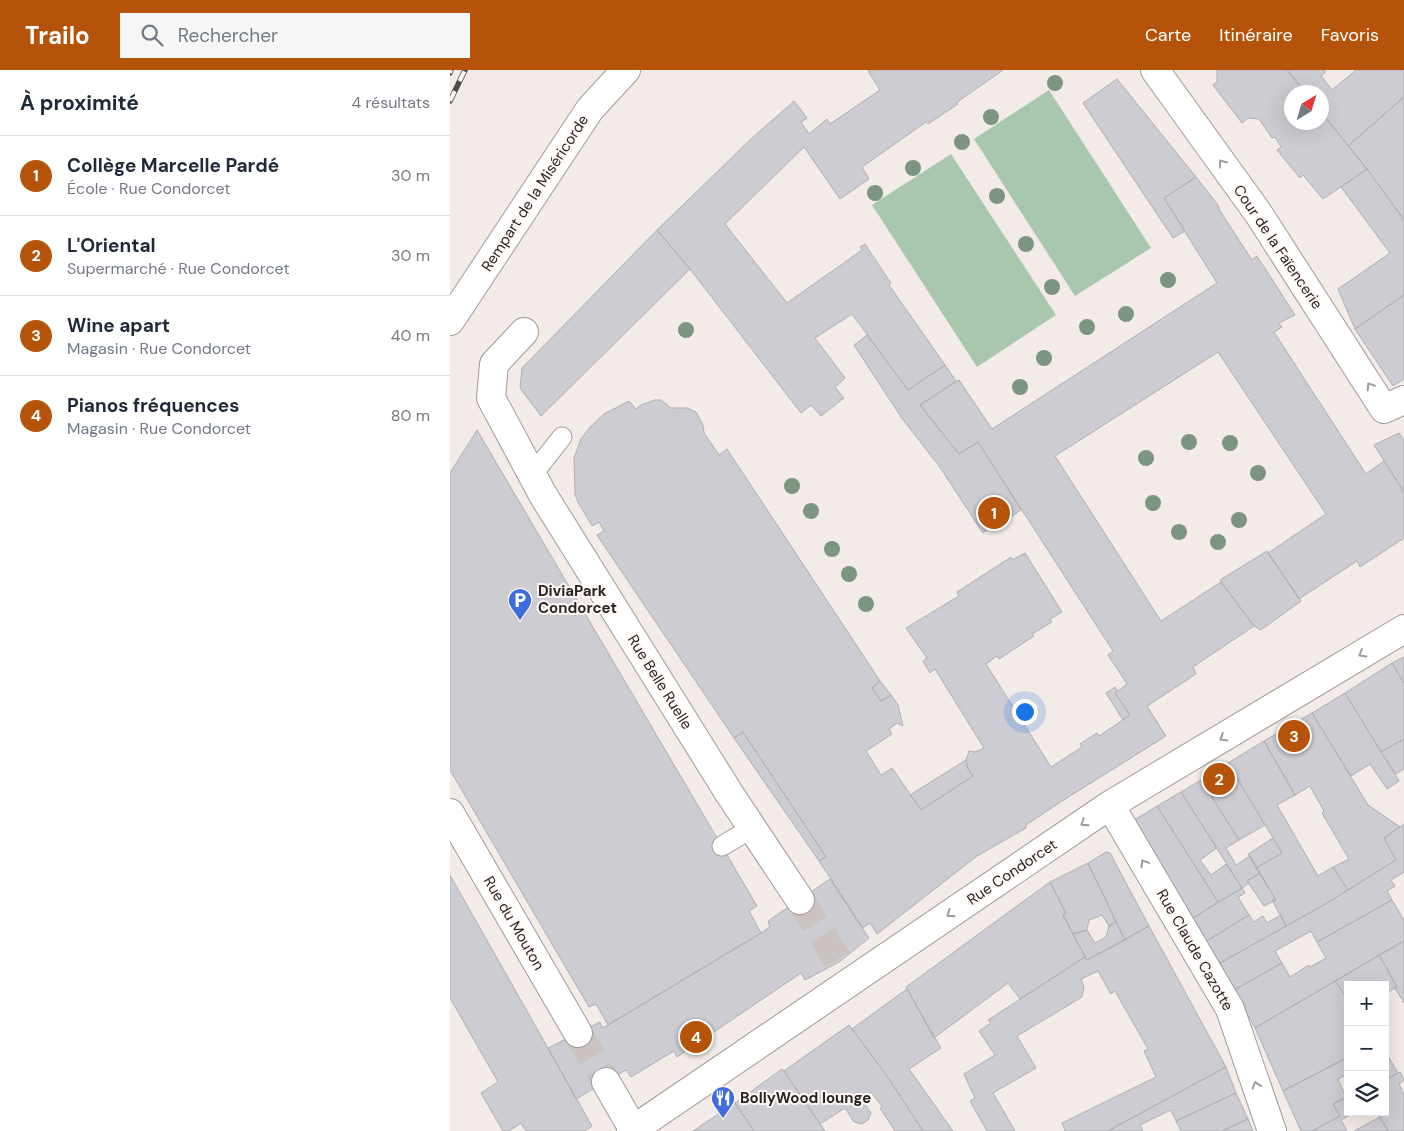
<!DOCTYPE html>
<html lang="fr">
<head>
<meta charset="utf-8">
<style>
	body { margin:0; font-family:"DM Sans",sans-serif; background:#f6f6f7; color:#1f2937 }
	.controls { position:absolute; right:15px; bottom:15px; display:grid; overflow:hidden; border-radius:0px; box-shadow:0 5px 20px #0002 }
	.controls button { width:45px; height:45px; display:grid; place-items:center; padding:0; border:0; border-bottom:1px solid #e0e1e3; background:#fff; color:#1f2937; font:25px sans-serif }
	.compass { position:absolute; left:834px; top:15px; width:45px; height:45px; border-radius:50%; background:#fff; box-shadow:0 5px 20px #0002; rotate:38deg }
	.you { position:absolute; left:574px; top:641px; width:18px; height:18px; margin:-12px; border:4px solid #fff; border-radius:50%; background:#1a73e8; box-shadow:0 0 0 8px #1a73e833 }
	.badge { display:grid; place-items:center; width:32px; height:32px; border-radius:50%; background:#b45309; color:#fff; font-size:16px; font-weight:700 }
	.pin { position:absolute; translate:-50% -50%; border:2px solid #fff; box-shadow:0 1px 5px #0006 }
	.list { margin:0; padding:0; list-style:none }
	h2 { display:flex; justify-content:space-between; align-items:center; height:65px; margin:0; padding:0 20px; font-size:21px }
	h2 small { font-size:16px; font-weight:400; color:#747a83 }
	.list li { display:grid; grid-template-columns:32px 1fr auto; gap:15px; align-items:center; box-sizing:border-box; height:80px; padding:0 20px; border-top:1px solid #e0e1e3 }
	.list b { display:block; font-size:19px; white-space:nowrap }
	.list p { margin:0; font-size:16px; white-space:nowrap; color:#747a83 }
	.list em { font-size:16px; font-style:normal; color:#747a83 }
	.icon { flex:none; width:28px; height:28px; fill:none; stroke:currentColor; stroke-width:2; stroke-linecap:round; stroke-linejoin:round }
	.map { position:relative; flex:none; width:954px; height:1061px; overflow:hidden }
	header { display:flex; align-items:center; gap:30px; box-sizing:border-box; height:70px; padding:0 25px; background:#b45309; color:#fff }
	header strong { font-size:24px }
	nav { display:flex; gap:28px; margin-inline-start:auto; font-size:18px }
	.search { width:350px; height:45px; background:#f6f6f7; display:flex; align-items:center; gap:12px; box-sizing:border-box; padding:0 18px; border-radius:0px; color:#747a83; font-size:19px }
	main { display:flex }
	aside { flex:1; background:#fff }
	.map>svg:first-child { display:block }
	.green { fill:#a9c6ae }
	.building { fill:#ccccd2; stroke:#afafb4 }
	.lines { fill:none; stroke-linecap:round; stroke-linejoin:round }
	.minor-tunnel { stroke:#cac3c1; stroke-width:28; stroke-dasharray:28 14; stroke-linecap:butt }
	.service-casing { stroke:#a19b98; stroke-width:21 }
	.minor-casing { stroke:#a19b98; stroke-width:30 }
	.service { stroke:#fff; stroke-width:19 }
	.minor { stroke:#fff; stroke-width:28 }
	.rail-casing { stroke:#4f4c4a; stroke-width:5.5 }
	.rail { stroke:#fff8f5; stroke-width:4; stroke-dasharray:11; stroke-linecap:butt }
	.tree { fill:#7b9580 }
	.oneway { stroke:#9e9d9c }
	.labels { text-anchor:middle; stroke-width:4; stroke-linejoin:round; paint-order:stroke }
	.street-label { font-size:15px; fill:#282524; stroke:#fff8f5 }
	.poi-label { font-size:15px; font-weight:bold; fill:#282524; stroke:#fff8f5; text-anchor:start }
</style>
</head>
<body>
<header>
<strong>Trailo</strong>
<div class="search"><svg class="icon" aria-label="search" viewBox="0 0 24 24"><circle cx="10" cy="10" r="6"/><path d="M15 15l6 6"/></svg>Rechercher</div>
<nav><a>Carte</a><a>Itinéraire</a><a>Favoris</a></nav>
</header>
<main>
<aside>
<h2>À proximité<small>4 résultats</small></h2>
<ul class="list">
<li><span class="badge">1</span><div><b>Collège Marcelle Pardé</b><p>École · Rue Condorcet</p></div><em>30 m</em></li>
<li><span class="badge">2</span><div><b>L'Oriental</b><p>Supermarché · Rue Condorcet</p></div><em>30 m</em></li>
<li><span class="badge">3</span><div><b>Wine apart</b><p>Magasin · Rue Condorcet</p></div><em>40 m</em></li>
<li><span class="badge">4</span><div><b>Pianos fréquences</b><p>Magasin · Rue Condorcet</p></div><em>80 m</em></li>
</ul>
</aside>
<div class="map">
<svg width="954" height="1061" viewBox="0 0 954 1061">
	<rect width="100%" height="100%" fill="#f2ebe8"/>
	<!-- green -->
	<path class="green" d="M599,20L701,178L625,226L524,69Z
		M501,84L606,245L527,297L422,135Z"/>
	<!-- building -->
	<path class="building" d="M420,0H553L506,33L508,34L478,54L476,52L412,97L419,109L390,129L354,77L275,154L337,233L412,180L410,177L415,174L441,213L439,215L495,295L458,320L402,244L365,268L395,308L385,317L394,328L371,346L361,335L351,343L240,199L207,160L300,70L344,31L357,48L351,52L359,64L377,49L380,54L430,20L418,1Z
		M767,0H837L855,22H842V52H872V43L917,99L873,129L853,105L850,108L827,80L831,77L825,67L822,68L809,49L798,48L792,53L763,15L767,12Z
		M837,0H874L876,2L871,6L882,20L906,0H954V27L898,76L872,43V22H855Z
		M667,9L746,107L714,128L735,161L723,168L633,33Z
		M954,27V150L917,99L898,76Z
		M917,99L954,150V225L905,259L888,219L940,183L891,117Z
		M746,107L768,135L770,141L802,190L807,186L845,245L829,253L832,257L824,262L916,404L934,391L954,422V468L910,497L907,491L849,529L818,483L876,444L768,282L605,386L711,551L771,512L804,556L743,597L746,604L697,636L716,666L612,731L576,755V758L527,786L427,864L420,853L413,858L369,791L376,787L293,662L284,668L147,465L154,461L149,452L142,456L129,434L125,425L124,388L131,369L140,357L154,344L179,331L186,339L191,335L205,330H211L221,338H237L246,342L253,355L254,363L269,385L277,379L430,611L422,618L431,631L441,625L448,635L453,656L447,653L439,659L442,664L416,681L431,705L442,698L471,740L523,706L518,699L516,690L519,681L525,682L534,678L485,599L480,603L473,591L477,588L456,558L509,526L507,522L561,487L562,490L575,483L612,542L600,549L602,552L582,564L584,566L549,589L547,586L536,594L601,697L632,677L630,674L647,663L649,666L680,645L665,623L677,614L658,585L663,581L528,372L509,384L470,335L509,310L542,359L767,213L714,128Z
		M207,160L240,199L91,346L70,318L72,298Z
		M954,225V309L943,316L905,259Z
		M417,265L458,320L495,295L506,311L470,335L509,384L528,372L571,440L554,451L552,449L533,463L489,396L451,347L404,275Z
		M27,360L307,836L299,841L311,863L158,955L146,934L139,937L0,700V403Z
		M949,363L954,370V422L924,375Z
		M817,481L851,531L811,560L804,556L770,510Z
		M954,587V613L942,593Z
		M942,593L954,613V669L931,682L895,623Z
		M430,611L441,625L431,631L422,618Z
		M665,617L667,621L665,623L680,645L673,650L656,623Z
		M895,623L949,711L937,719L920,694L901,706L862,643Z
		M862,643L918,735L950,757L934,768L946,790L898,820L883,797L899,789L872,743L874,741L860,716L845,725L814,671Z
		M293,662L376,787L369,791L284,668Z
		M954,669V699L946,704L931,682Z
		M814,671L845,725L827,735L868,806L883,797L898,820L872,836L836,856L822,830H826L806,798L832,783L778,693Z
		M516,690L518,699L523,706L471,740L460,725Z
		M778,693L815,755L789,770L751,710Z
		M751,710L789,770L776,778L786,795L800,786L810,803L797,811L799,813L792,818L731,722Z
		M731,722L767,778L750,790L761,805L776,794L792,818L768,832L707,736Z
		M707,736L768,832L740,850L685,754L686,749Z
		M954,754V802L941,810L945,816L937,821L942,830L867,872L861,861L825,881L832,893L784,920L770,893L872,836L946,790L934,768Z
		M823,768L832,783L806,798L798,784Z
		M656,782L660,783L699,856L675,870L638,793Z
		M638,793L666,852L659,856L652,845L639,850L637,860L623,864L613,845L616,843L600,812Z
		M810,803L826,830L814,836L797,811Z
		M0,805L142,1056L135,1061H76L71,1053L59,1061H53L31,1023L48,1012L0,928Z
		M380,809L419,868L389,892L355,910L351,903L227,987L224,981L181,1007L176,1000L126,1029L98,978L150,952L152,958L158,955L311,863L320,857L318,851Z
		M600,812L616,843L613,845L635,887L570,929L558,913L484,968L456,917Z
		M792,818L795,823L788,827L799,845L755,872L740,850Z
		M942,830L954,850V871L805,958L784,920L832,893L840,907L859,895L860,897L876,888L867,872Z
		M799,845L804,852L813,846L817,853L831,845L836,856L770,893L755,872Z
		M666,852L675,870L637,890L623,864L637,860L645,873L656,867L659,856Z
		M699,856L776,997L658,1061H615L612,1053L706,1007L694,981L698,979L665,921L661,924L648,901L631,909L634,917L632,927L567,966L586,998L543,1023L565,1061H537L520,1031L525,1028L514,1004L545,985L529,961L541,953L538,950L635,887L637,890Z
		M954,871V933L945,918L947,917L929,885Z
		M929,885L947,917L935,924V915H898V930L885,911Z
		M885,911L898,930V987L833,1021L805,958Z
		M457,919L491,978L459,999L503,1061H473L437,1006L402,959Z
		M399,955L437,1006L473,1061H445L430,1038L432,1036L421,1022L411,1028L421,1043L418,1050L412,1054L404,1052L395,1038L370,1054L334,1001Z
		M935,981L948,1003L935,1010Z
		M898,987V1004L888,1009L896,1027L883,1034L890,1046L862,1061H851L833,1021Z
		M776,997L786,1023L726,1051L721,1040L690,1055L693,1061H658Z
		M332,999L334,1001L375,1061H304L285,1033Z
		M950,1002L954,1010L949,1014L954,1025V1061H938L927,1042H935V1010Z
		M786,1023L798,1049L772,1061H731L726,1051Z
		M893,1029L898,1037V1042L902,1044L891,1050L897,1061H862L890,1046L883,1034Z
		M285,1033L304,1061H243Z
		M930,1047L938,1061H904Z
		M798,1049L803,1061H772Z"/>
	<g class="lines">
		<!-- minor-tunnel -->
		<path class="minor-tunnel" d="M350,830L389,892
			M128,963L156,1012"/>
		<!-- service casing -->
		<g class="service-casing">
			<path id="service" d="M82,405L112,367
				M272,776L302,758"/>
		</g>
		<!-- minor casing -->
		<g class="minor-casing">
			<path id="minor" d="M705,0L808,143L934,339L954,330
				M0,251L140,39L176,0
				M74,262L44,294L41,328L93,425L279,723L350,830
				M660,735L780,939L822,1061
				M0,743L128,963
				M156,1012L183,1059
				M181,1061L660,735L954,559"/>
		</g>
		<!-- service -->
		<use href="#service" class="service"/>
		<!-- minor -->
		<use href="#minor" class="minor"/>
		<!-- rail casing -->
		<g class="rail-casing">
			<path id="rail" d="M0,3L1,0
				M0,31L15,0"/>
		</g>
		<!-- rail -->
		<use href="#rail" class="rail"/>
	</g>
	<!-- trees -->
	<g class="tree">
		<circle cx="605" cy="13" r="8"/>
		<circle cx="541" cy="47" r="8"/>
		<circle cx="512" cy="72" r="8"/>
		<circle cx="463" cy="98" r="8"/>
		<circle cx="425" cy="123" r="8"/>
		<circle cx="547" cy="126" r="8"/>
		<circle cx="576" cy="174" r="8"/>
		<circle cx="718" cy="210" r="8"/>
		<circle cx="602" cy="217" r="8"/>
		<circle cx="676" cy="244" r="8"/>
		<circle cx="637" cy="257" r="8"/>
		<circle cx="236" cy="260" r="8"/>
		<circle cx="594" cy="288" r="8"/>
		<circle cx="570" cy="317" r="8"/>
		<circle cx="739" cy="372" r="8"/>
		<circle cx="780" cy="373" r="8"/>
		<circle cx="696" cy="388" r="8"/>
		<circle cx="808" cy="403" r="8"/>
		<circle cx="342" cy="416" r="8"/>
		<circle cx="703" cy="433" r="8"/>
		<circle cx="361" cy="441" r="8"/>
		<circle cx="789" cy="450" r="8"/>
		<circle cx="729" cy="462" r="8"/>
		<circle cx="768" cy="472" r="8"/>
		<circle cx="382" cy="479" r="8"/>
		<circle cx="399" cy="504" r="8"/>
		<circle cx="416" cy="534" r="8"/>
	</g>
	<!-- one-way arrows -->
	<defs><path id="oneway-chevron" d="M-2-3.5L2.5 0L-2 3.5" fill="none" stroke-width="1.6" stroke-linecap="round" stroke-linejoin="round" transform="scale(1.25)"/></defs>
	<g class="oneway">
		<use href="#oneway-chevron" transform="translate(772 93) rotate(-126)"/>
		<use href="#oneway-chevron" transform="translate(920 316) rotate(-123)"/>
		<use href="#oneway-chevron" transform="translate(912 584) rotate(149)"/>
		<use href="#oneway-chevron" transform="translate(773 668) rotate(149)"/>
		<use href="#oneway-chevron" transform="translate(634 753) rotate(146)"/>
		<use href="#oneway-chevron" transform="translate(694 793) rotate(-121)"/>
		<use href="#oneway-chevron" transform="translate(500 844) rotate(146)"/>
		<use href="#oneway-chevron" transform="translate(806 1015) rotate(-109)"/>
	</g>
	<!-- icons -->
	<defs>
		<g id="parking-pin" transform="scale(1.25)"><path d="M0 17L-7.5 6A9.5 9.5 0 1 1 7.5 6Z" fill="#3f6dde" stroke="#fff8f5"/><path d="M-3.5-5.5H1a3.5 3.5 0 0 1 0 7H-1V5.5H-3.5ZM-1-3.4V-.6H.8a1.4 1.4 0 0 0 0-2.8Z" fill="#fff"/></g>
		<g id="restaurant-pin" transform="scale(1.25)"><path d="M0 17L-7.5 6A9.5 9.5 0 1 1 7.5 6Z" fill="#3f6dde" stroke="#fff8f5"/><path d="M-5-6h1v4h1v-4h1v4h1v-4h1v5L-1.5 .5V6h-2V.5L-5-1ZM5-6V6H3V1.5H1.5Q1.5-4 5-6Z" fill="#fff"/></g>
	</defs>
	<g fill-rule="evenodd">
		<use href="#parking-pin" x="70" y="530"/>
		<use href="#restaurant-pin" x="273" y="1028"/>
	</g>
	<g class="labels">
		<!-- street labels -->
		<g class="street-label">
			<text transform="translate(85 123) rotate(-57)" y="5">Rempart de la Miséricorde</text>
			<text transform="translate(828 177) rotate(56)" y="5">Cour de la Faïencerie</text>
			<text transform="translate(210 612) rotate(58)" y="5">Rue Belle Ruelle</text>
			<text transform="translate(562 802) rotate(-34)" y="5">Rue Condorcet</text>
			<text transform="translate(64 853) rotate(60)" y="5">Rue du Mouton</text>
			<text transform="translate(745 880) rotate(60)" y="5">Rue Claude Cazotte</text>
		</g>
		<!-- poi labels -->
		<g class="poi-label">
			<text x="88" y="526">DiviaPark<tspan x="88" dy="17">Condorcet</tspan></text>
			<text x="290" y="1033">BollyWood lounge</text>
		</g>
	</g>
</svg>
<div class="controls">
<button>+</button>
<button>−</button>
<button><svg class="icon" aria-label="layers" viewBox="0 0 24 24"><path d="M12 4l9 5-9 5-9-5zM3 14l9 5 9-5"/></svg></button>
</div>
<svg class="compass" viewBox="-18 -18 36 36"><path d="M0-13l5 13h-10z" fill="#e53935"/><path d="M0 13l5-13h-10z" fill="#747a83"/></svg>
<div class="you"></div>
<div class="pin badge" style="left:544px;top:443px">1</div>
<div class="pin badge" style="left:769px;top:709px">2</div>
<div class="pin badge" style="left:844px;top:666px">3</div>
<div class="pin badge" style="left:246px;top:967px">4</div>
</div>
</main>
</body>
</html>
